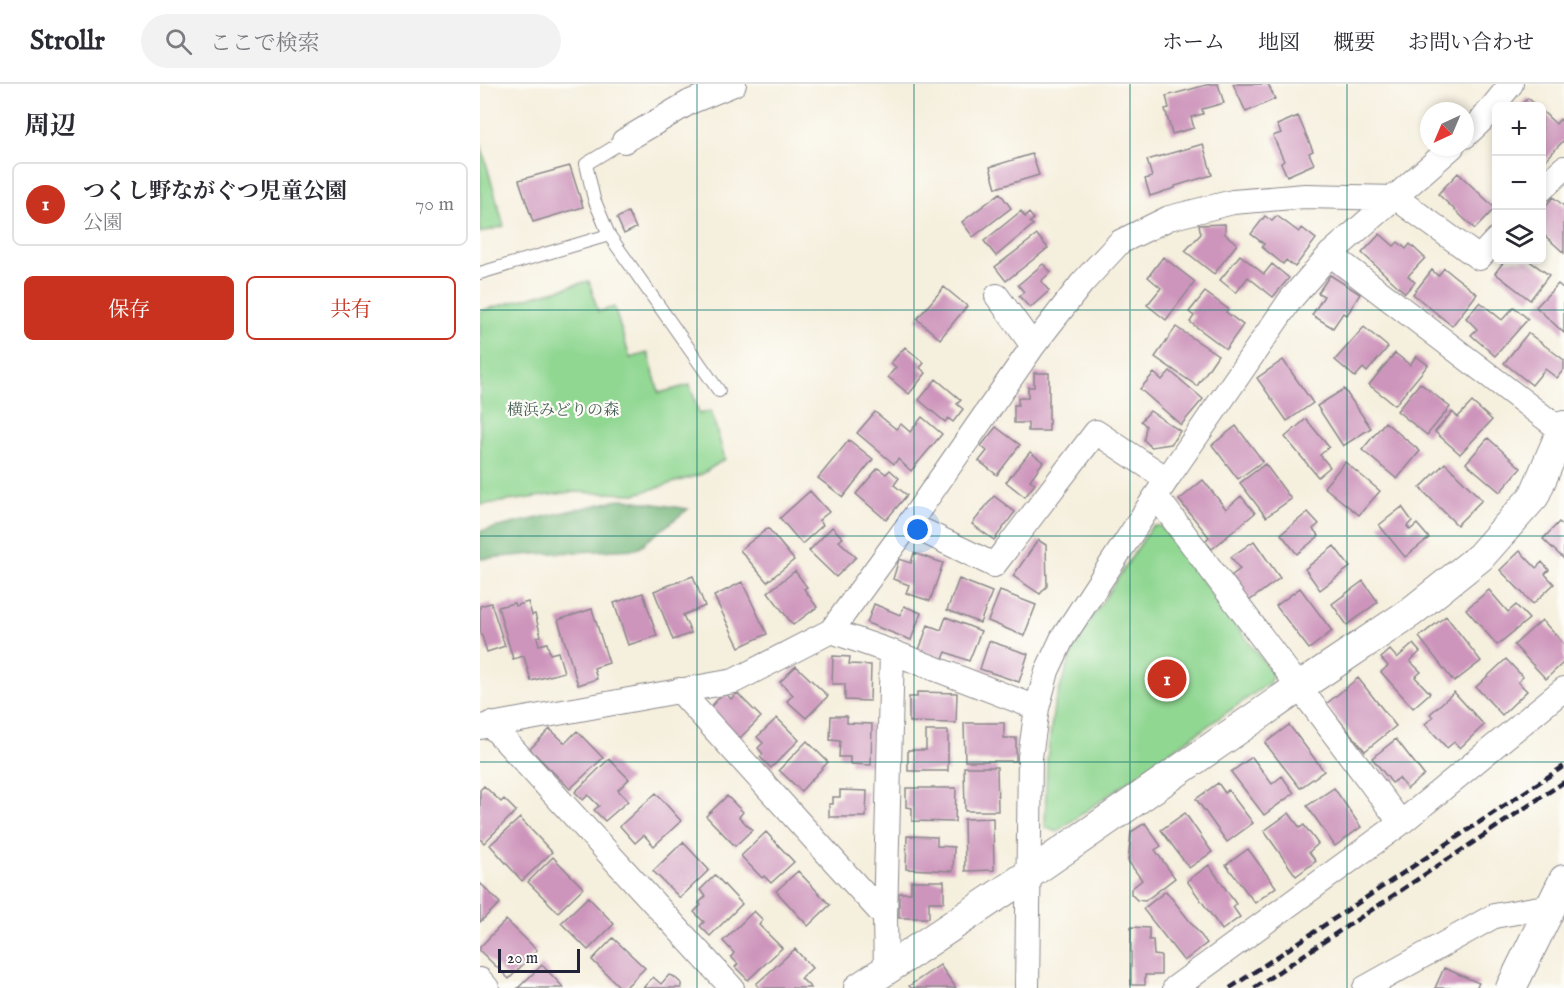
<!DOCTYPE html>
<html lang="ja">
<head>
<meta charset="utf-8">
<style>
	body { margin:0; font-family:"IM FELL English","Noto Serif JP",serif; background:#f2f2f3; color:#2b2b33 }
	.controls { position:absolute; right:18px; top:18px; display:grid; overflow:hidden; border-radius:9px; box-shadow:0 3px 9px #0003 }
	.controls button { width:54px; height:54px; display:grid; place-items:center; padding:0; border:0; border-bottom:2px solid #e1e1e2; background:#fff; color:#2b2b33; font:30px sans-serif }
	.compass { position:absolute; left:940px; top:18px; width:54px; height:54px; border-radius:50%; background:#fff; box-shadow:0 3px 9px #0003; rotate:224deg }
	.scale { position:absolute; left:18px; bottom:15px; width:82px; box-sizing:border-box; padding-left:6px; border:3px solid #22223b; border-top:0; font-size:16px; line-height:21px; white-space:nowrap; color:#22223b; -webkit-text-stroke:4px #fdfcf7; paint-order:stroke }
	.you { position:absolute; left:438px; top:446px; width:21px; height:21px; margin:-15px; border:4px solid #fff; border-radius:50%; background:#1a73e8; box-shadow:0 0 0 9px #1a73e833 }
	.badge { display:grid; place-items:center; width:39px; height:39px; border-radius:50%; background:#c8321e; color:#fff; font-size:20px; font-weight:700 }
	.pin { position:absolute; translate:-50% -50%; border:3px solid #fff; box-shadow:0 2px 6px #0006 }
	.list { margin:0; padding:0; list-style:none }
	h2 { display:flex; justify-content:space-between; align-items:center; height:78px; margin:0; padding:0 24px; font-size:26px }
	h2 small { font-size:20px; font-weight:400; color:#7c7c81 }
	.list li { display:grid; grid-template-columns:39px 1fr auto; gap:18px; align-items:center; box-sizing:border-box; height:84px; margin:0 12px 12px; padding:0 12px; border:2px solid #e1e1e2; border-radius:9px }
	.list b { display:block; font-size:22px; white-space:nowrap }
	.list p { margin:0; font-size:20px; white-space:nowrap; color:#7c7c81 }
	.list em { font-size:20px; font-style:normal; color:#7c7c81 }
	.actions { display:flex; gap:12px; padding:18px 24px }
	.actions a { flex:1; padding:14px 0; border:2px solid #c8321e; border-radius:9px; text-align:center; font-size:21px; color:#c8321e }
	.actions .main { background:#c8321e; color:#fff }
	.icon { flex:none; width:33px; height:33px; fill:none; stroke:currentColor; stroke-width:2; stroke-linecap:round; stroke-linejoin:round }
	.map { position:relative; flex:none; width:1084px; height:904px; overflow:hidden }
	header { display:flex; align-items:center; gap:36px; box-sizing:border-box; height:84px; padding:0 30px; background:#fff; border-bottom:2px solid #e1e1e2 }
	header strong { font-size:28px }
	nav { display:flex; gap:33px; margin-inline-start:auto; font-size:21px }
	.search { width:420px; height:54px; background:#f2f2f3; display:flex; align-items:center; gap:15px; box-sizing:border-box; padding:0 21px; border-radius:33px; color:#7c7c81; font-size:22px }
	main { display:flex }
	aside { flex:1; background:#fff }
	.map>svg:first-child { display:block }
	.green { fill:#90d792; stroke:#597c66; stroke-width:1.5 }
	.forest { fill:#74b87c; stroke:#4b6d5c; stroke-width:1.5 }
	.building { fill:#ce95bc }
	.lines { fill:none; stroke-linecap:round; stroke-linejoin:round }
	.service-casing { stroke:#8c888c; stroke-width:14 }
	.minor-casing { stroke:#8c888c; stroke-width:26 }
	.tertiary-casing { stroke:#8c888c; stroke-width:32 }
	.service { stroke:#fff; stroke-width:12 }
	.minor { stroke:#fff; stroke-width:24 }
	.tertiary { stroke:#fff; stroke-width:30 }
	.rail { stroke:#22223b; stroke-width:4.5; stroke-dasharray:9 4.5; stroke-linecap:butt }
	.grid { fill:none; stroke:#0f766e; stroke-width:1.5; stroke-opacity:0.55 }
	.labels { text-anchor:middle; stroke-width:4.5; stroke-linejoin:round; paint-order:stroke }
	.park-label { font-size:16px; fill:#486159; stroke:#fdfcf7 }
</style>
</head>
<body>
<header>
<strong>Strollr</strong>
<div class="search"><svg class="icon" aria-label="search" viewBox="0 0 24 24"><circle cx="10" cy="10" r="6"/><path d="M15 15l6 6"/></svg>ここで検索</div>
<nav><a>ホーム</a><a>地図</a><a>概要</a><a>お問い合わせ</a></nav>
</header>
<main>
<aside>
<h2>周辺<small></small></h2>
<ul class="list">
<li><span class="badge">1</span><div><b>つくし野ながぐつ児童公園</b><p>公園</p></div><em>70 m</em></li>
</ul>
<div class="actions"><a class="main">保存</a><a>共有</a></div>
</aside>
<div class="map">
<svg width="1084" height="904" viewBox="0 0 1084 904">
	<rect width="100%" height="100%" fill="#fdfcf7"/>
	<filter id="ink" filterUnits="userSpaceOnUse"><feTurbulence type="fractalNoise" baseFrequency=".0167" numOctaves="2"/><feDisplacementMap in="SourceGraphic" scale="12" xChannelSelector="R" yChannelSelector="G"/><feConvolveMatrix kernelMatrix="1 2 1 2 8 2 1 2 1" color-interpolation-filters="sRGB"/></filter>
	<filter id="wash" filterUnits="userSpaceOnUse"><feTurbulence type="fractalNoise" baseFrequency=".008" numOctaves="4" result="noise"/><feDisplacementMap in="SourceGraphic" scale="24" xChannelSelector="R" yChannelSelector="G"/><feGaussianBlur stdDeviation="1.35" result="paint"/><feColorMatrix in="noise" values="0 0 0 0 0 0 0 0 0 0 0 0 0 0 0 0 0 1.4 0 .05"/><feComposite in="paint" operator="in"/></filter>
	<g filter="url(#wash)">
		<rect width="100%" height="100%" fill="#f5efdd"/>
		<!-- green -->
		<path class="green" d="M0,58L24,142L0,149Z
			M109,197L118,228L134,223L150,274L168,269L179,309L210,301L219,330L231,327L245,375L222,390L156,410L91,408L0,421V227Z
			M672,442H681L793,590L789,599L576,748L565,743L567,675L574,622L596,558Z"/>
		<!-- forest -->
		<path class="forest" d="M143,415L208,425L157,465L53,470L0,475V447Z"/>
		<g id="blocks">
			<!-- building -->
			<path class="building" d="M730,0H738L744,19L722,25L723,30L711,33L714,44L692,50L685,25L689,24L686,12Z
				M753,0H788L795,15L766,28Z
				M1048,14L1057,22H1040Z
				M1062,27L1076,40L1080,35L1084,39V56L1062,80Z
				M818,32L833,67L829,69L834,80L807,92L801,79L804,77L793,52L801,49L797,41Z
				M723,60L732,91L695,102V104L670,112L665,95L672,93L667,76Z
				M552,70L559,91L516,104L510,83Z
				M90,82L103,123L53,138L39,96Z
				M978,89L1015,124L995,145L958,110Z
				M520,109L531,124L493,153L482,138Z
				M1073,113L1084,122V169L1062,149V126Z
				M541,127L545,133L549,129L554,135L550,138L553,141L516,172L504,157Z
				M148,128L156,144L144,150L137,134Z
				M785,132L792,137L797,132L819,148L822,144L836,155L815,183L806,176L803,180L782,163L784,160L771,150Z
				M745,140V150L757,160L734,190L705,167L721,150L719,141Z
				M900,150L914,162L918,158L926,165L930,160L945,174L928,192L935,198L925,209L882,169Z
				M557,151L568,164L526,197L515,183Z
				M760,171L784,190L792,180L809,194L793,213L768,193L756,209L740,196Z
				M683,173L715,198L686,236L667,221L681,204L668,193Z
				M1025,176H1048L1069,191L1050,216L1015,189Z
				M563,180L571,188L561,197L569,207L550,224L539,212L544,208L538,201Z
				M964,184L997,210L972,242L933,210L952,186L958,192Z
				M850,191L880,210L867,231L863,229L853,244L832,231L844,212L838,209Z
				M1078,200L1084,205V249L1056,223Z
				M464,203L487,222L460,255L437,235Z
				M725,208L748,225L746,228L763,241L746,265L710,238L714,232L709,228Z
				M1000,218L1022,236L1034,223L1048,235L1015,272L991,251L997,245L986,234Z
				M696,243L738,271L717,302L675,273Z
				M884,243L908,263L887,288L883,284L875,293L855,276Z
				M1048,249L1084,276V285L1077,294L1065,285L1052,301L1024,279Z
				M425,263L444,279L440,284L446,289L429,310L408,293L416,283L411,279Z
				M915,269L930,281L936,272L948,281L915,321L889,301Z
				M803,276L833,319L807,337L777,294Z
				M690,287L723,315L701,341L660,305L674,289L682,296Z
				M554,289H569V347H548V339H534V321H538V314H548V303H554Z
				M456,295L481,316L477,320L483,325L473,338L468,334L465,338L439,316Z
				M940,299L970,323L947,351L917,327Z
				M864,305L891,344L863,362L837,322Z
				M992,318L1012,336L980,370L955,348L972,328L978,333Z
				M670,327L700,347L691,360L671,363L664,356L666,342L661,337Z
				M395,328L416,345L421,340L430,348L442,333L462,350L431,387L418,375L414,380L377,349Z
				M826,335L849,363L840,371L850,383L838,393L805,353Z
				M905,338L940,367L917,395L882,366Z
				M756,342L783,377L758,395L732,361Z
				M516,343L540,361L517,391L499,377L507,367L501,362Z
				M1008,354L1041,384L1020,408L986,379Z
				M369,356L393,375L363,413L338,394Z
				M550,368L563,378L550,396L555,400L545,413L526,398Z
				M865,378L900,407L879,431L844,403Z
				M965,379L1002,416L977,441L940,404Z
				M785,380L811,415L786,433L760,399Z
				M398,384L406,390L410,386L419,394L414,401L427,411L406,436L376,410Z
				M723,396L746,425L761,412L775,429L732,465L725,457L729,453L699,416Z
				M330,407L349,428L339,436L343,441L322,460L300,434Z
				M514,412L535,428L514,456L492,440Z
				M922,423L932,437L927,442L930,446L937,440L949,454L925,473L899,441Z
				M828,428L839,440L833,445L839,452L817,470L801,450Z
				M1079,438L1084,442V475L1063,455Z
				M352,443L363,454L359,457L376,473L356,493L329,467Z
				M288,444L314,476L287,498L260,466Z
				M558,456L566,461L567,502L560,510L533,492Z
				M774,457L800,494L769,517L751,492L760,485L751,473Z
				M854,462L870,483L840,506L825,485Z
				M1040,467L1056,484L1062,478L1069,486L1065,490L1074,500L1053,520L1020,486Z
				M434,469L463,479L450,517L426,509L429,501L413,495L419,475L431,479Z
				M315,487L327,503L324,505L337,523L313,541L288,508Z
				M213,492L225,522L203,531L211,549L193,556L174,507Z
				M479,495L512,508L500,539L467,526Z
				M883,497L898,518L867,541L852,520Z
				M262,498L287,550L259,563L234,512Z
				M820,504L852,547L829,565L796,522Z
				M1009,506L1028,528L1036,521L1049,535L1017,561L986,525Z
				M520,507L556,521L544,552L508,537Z
				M163,509L177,552L148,561L134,519Z
				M48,518L52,531L55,530L61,552L57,553L59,561L67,559L70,570L78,568L84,588L51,597L44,572L33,575L18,523L34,519L35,522Z
				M11,519L25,562L7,568L0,546V522Z
				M394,520L420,531L424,522L441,529L431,556L387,539Z
				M112,525L129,579L114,584L117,595L98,601L78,536Z
				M966,532L1001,577L974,598L939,553Z
				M466,533L501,547L489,577L466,568L463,575L439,566L448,541L461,546Z
				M1062,536L1084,560V578L1066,595L1034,561Z
				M509,557L548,570L539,598L500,585Z
				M933,560L940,568L930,577L941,588L935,593L950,609L933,624L901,588L908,582L901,574L910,566L917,574Z
				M353,572L370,573L369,580L391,581L390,617L365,616V600H352Z
				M1026,575L1043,593L1038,598L1047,607L1022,631L996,603Z
				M316,582L348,612L326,634L307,617L313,611L300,598Z
				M878,594L916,642L885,667L846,620Z
				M244,608L251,615L257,609L281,633L260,654L229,625Z
				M437,608L477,609L476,639L429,638V613H437Z
				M974,608L1004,641L980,664L974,658L967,664L945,640L953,633L950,630Z
				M351,632H367V639L392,640L391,681L370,680V673H359L360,657L350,656Z
				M297,634L319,656L291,684L280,673L283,670L278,664L283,659L277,653Z
				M484,639H524V654H536V677H485Z
				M809,641L844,687L820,704L785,659Z
				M70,645L85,659L97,647L123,674L90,705L50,665Z
				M446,647H468V687H428V666H446Z
				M916,655L944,691L927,705L919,694L912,699L892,674Z
				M327,657L348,678L321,707L299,686Z
				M772,673L792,700L802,692L814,709L784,731L751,688Z
				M129,675L149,695L138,706L148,717L125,737L114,726L119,722L108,711L103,716L95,708Z
				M484,683H517L518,727H485Z
				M738,699L745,709L748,706L773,739L747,758L716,715Z
				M4,702L21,718L24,715L36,727L4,759L0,755V706Z
				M426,704H476L475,738L432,737V724L426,723Z
				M854,704L881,743L855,762L827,722Z
				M360,706L387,707L386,733H349V720H353V713H360Z
				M176,709L201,737L174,762L164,751L155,759L140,742Z
				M247,712L263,728L259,733L272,746L255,762L226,732Z
				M705,729L732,768L709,784L681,746Z
				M809,729L820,744L824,741L838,760L829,768L836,777L816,792L784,747Z
				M40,734L72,768L42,797L10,761Z
				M513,734L514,786L485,787L484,735Z
				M665,739L681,762L675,766L695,794L665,817L657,816L651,810V805L662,796L648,777L651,748Z
				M286,748L314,778L291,799L284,792L282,794L261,772Z
				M427,752L457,753V762L474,763L473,787L426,785Z
				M203,758L229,786L200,814L173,787Z
				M768,765L796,803L775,819L746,781Z
				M73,773L103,804L78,828L48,798Z
				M729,781L756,820L753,823L760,833L742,846L707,797Z
				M318,787L350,821L328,842L296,807Z
				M235,791L262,820L230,852L220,842L224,838L214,828L221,821L219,819L226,812L220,806Z
				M431,797H464V818H449V834H419V809H431Z
				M0,799L20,819L0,838Z
				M686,807L727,859L704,877L663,825Z
				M108,813L134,840L108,866L81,839Z
				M274,827L283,836L279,841L302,864L268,896L255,883L258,880L251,873L254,869L243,857Z
				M26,836L57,866L29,895L0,867V863Z
				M651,843L669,844V856H673L674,871L681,872V891H665V901H651Z
				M133,854L165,884L145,904H141L112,876Z
				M315,865L332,884L321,894L331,904H280L276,900Z
				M62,881L84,904H38Z
				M460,881L476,904H431L429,902Z
				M964,884L999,899L996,904H955Z
				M189,891L193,892L201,899V904H163L173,893L181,900Z"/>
		</g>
	</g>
	<g filter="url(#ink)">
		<use href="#blocks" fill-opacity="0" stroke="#8c888c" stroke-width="1.5"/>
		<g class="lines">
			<!-- service casing -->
			<g class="service-casing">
				<path id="service" d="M144,57L106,80L114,115L129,151L239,307
					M0,189L129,151"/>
			</g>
			<!-- minor casing -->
			<g class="minor-casing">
				<path id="minor" d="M985,52L1001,37L1031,0
					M144,57L210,18L254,0
					M1062,105L1084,84
					M850,170L1082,347
					M517,212L553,262
					M676,412L921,739
					M429,440L514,481L616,348L687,395
					M351,547L412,568L557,624
					M199,606L405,833
					M10,640L252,904
					M0,643L254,597L351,547L429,440L553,262L602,199L640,158L689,134L753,118L825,112L916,114L999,174L1017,155
					M406,886L405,833L412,568
					M0,896L7,904
					M547,904L550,673L557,624L567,587L582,555L687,395L811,215L850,170L972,63
					M695,904L921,739L1084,605
					M885,904L1014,832L1071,822"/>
			</g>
			<!-- tertiary casing -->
			<g class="tertiary-casing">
				<path id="tertiary" d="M379,904L548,791L819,603L931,528L1000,473L1054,412L1084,342
					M1031,904L1084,796"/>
			</g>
			<!-- service -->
			<use href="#service" class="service"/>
			<!-- minor -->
			<use href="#minor" class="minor"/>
			<!-- tertiary -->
			<use href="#tertiary" class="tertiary"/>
			<!-- rail -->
			<path class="rail" d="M750,904L1084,682
				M774,904L1084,698"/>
		</g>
	</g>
	<!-- grid -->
	<path class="grid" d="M217,0V904M434,0V904M650,0V904M867,0V904M0,226H1084M0,452H1084M0,678H1084"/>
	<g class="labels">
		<!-- park labels -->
		<g class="park-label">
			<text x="83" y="331">横浜みどりの森</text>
		</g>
	</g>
</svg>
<div class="controls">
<button>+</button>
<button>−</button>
<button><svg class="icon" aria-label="layers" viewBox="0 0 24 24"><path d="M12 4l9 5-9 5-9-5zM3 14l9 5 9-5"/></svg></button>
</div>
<svg class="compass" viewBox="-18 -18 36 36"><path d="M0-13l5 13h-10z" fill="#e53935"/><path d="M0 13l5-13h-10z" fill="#7c7c81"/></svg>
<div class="scale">20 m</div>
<div class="you"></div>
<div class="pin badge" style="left:687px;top:595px">1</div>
</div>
</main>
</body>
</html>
